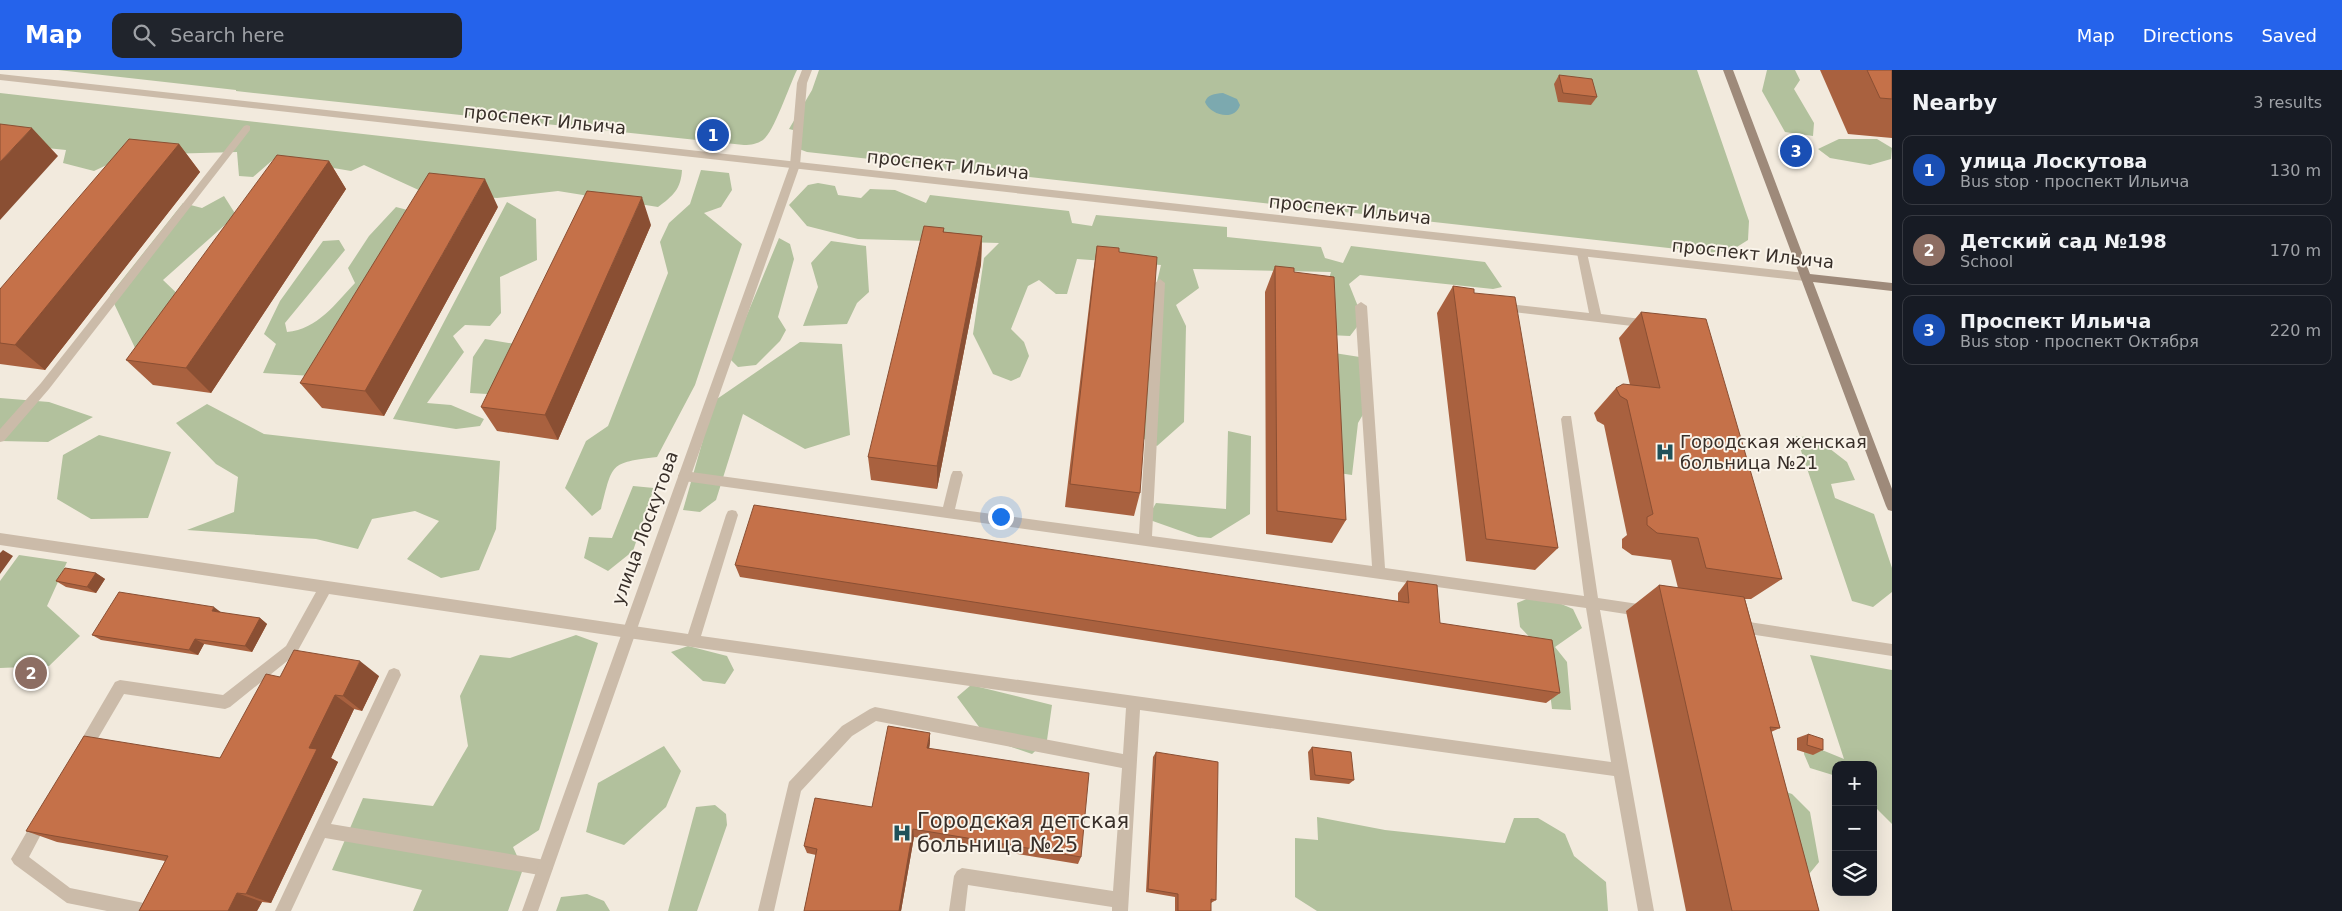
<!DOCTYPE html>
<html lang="en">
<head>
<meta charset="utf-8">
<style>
	body { margin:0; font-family:"DejaVu Sans",sans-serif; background:#20242c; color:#f1f3f6 }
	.controls { position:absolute; right:15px; bottom:15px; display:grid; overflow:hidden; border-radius:10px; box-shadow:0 5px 20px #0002 }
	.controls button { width:45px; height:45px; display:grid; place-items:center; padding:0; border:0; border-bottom:1px solid #363941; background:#171b24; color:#f1f3f6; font:25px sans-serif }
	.you { position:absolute; left:1000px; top:446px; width:18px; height:18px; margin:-12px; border:4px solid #fff; border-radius:50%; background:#1a73e8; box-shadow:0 0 0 8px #1a73e833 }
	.badge { display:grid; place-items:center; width:32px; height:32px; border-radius:50%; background:#2563eb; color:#fff; font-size:16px; font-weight:700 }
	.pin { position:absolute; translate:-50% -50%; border:2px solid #fff; box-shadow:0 1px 5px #0006 }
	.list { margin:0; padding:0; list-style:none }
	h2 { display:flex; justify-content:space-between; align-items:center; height:65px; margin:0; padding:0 20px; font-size:21px }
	h2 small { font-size:16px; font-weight:400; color:#9ea1a6 }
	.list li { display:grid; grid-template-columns:32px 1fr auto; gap:15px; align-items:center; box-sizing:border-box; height:70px; margin:0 10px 10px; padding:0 10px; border:1px solid #363941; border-radius:10px }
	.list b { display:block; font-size:19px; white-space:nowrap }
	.list p { margin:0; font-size:16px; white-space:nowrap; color:#9ea1a6 }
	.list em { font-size:16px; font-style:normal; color:#9ea1a6 }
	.icon { flex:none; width:28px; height:28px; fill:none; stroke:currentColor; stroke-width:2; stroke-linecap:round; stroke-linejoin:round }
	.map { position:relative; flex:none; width:1892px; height:841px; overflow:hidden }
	header { display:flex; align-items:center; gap:30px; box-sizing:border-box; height:70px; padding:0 25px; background:#2563eb; color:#fff }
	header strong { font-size:24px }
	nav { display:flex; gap:28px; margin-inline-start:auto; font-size:18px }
	.search { width:350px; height:45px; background:#20242c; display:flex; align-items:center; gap:12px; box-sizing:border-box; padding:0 18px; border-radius:10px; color:#9ea1a6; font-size:19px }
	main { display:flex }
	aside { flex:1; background:#171b24 }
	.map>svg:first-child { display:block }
	.green { fill:#b2c19d }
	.water { fill:#7ca9af }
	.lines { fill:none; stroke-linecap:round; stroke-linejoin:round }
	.service { fill:#cbbba9; fill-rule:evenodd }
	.minor { fill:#cbbba9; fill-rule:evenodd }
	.tertiary { fill:#cbbba9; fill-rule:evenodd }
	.secondary { fill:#9e8a7a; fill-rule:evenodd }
	.wall { fill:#a9613f }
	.shaded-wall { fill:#8a4f33 }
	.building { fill:#c57149; stroke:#8a4f33 }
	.labels { text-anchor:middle; stroke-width:4; stroke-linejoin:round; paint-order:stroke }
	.street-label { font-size:18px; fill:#382f29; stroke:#faf4ea }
	.poi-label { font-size:18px; fill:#382f29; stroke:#faf4ea; text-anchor:start }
	.near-poi-label { font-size:21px; fill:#382f29; stroke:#faf4ea; text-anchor:start }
</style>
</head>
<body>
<header>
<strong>Map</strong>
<div class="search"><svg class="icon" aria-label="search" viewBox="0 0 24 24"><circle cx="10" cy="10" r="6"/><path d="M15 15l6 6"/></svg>Search here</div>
<nav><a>Map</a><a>Directions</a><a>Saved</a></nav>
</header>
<main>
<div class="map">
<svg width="1892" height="841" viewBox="0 0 1892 841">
	<rect width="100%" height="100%" fill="#f2eadd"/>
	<!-- green -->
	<path class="green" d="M58,0H797C789,16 774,62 763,70C757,74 751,75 744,75L236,21V20Z
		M819,0H1697L1749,151L1748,170L1732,180L1714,183L957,99L950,101L933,96L807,82L799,79L797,61L789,59L812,20Z
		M1767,0H1795L1800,10L1794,19L1814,53L1813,66L1785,62L1762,21Z
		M0,23L682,100C681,119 673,126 658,137L558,121L497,128L423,122L364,95L351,101L275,88L253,107L239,106L237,82L128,85L94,101L63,93L66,80L8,74L0,59Z
		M1839,69H1877L1892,78L1891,89L1870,95L1830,88L1818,79Z
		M701,100L729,103L732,120L721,137L704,143L742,174L695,315L657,387C609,393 613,393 601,439L592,446L565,418L586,371L608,356L668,203L660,172L669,153L690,134Z
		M818,113L835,116L838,125L861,128L870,119L895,120L926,133L930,125L1069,141L1072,153L1092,156L1096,145L1227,157V167L1321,177L1325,188L1343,193L1351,176L1485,192L1502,217L1493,219L1360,205L1349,214L1363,249L1350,266L1328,265L1325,222L1331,202L1193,199L1199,218L1176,235L1186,256L1184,352L1157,376L1142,368L1155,220L1161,195L1077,189L1067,224H1056L1039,210L1028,216L1011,259L1024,272L1029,286L1020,307L1011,311L993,304L973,264L984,188L999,173L858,169L807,156L789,135L808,115Z
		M224,126L236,145L163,210L186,232L136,280L110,225L183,133L202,138Z
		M507,132L536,149L537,190L500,207L501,243L490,256L465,255L453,266L464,282L427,333L451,335L484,349L480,356L456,359L393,349Z
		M396,137L427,145L312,306L263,303L276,274L264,264L280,231L323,171L339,170L345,180L285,253L287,262C318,259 335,234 355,213L348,198L369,166Z
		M779,168L790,174L794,189L778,247L786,260L780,271L756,295L738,297L729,288Z
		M831,171L866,176L869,222L857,233L847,254L803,256L818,217L811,193Z
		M485,269L527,276L504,325L470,323L473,287Z
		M800,272L842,274L850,365L805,379L743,344L716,430L700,442L683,440L714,331Z
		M1328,282L1366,288L1372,329L1358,353L1352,405L1332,402Z
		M0,328L49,332L93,347L48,372L0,371Z
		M207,334L264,364L500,391L496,459L479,500L441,508L407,489L439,451L415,441L372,449L358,479L316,469L187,460L234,442L238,407L216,394L176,353Z
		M1228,361L1251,366L1250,444L1211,468L1198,467L1147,449L1156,433L1226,439Z
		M99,365L171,382L148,448L91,449L57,429L63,385Z
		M1796,366L1816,368L1847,392L1855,410L1831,414L1835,428L1874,444L1892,498V522L1873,537L1852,531Z
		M633,416L654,418L633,481L608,501L584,488L589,467L612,468Z
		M19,485L67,492L47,536L80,566L49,596L0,598V511Z
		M1538,524L1573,539L1582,558L1555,577L1567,592L1571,640L1552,639L1545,583L1520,557L1517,533Z
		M576,565L598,573L539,760L513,777L523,799L508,841H413L422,820L332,800L363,728L433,736L468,676L460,626L480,585L510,588Z
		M688,576L727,586L734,600L725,614L703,611L671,582Z
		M1810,585L1892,600V754L1873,735V695H1836V706L1810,698L1804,684L1805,673L1844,689Z
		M971,615L1052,635L1047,670L1032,684L988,669L957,627Z
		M664,676L681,701L666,737L624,775L586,762L598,713Z
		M1759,712L1792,724L1810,742L1819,792L1805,809Z
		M715,735L726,744L727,755L697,841H668L696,737Z
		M1317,747L1385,760L1505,773L1514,748H1538L1565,764L1574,786L1606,812L1608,841H1317L1295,827V768L1318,770Z
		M587,824L604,831L610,841H556L561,827Z"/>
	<!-- water -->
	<path class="water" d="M1223,23L1237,29L1240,35C1235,52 1210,45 1205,32C1208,24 1214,24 1223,23Z"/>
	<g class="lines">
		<!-- service -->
		<path class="service" d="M247,55L250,56V60L49,319L4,371L0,372V359L41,313L244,56Z
			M1582,179L1587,183L1601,244L1649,250L1655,254L1653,257L1649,258L1496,240L1494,237L1500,233L1589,243L1577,183Z
			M1160,209L1165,213L1152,466L1372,496L1355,236L1361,232L1367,236L1385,498L1584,526L1561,349L1563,346H1571L1598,528L1645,535L1650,537L1652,541L1650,545L1645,547L1600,540L1654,841H1638L1614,706L1140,640L1128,841H1112V837L968,815L965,841H949L954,806L957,801L962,798L1113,821L1122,698L876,651L852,666L801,721L774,841H758L789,712L842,656L870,639L875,637L1123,684L1126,638L628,568L329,524L296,584L230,637L225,639L124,624L87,687L82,689L77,687L75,682L77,677L115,612L120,610L223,625L286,576L316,522L0,475V463L688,564L726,445L728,441L732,440L736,441L738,445L701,566L1611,692L1586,538L684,411L680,410L678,406L680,402L684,401L943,437L951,405L953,401H961L963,405L955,439L1139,464L1155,213Z
			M1736,550L1892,574V586L1736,562L1731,560L1729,556L1731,552Z
			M394,598L399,600L401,605L331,754L545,790L550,793L553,798L550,803L545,806L325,768L291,841H275L389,600Z
			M41,744L46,746L48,751L29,787L70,818L144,833L150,835L152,841H107L67,833L14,794L11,789L14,784L36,746Z"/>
		<!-- minor -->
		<path class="minor" d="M802,0H812L807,13L800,95L538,841H522L790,95L797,13Z"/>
		<!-- tertiary -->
		<path class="tertiary" d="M0,4L1805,203L1810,207L1805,211L0,10Z"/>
		<!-- secondary -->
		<path class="secondary" d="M1723,0H1733L1810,204L1892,213V221L1813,212L1892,419V441L1888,440L1886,436Z"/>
	</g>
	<!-- wall -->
	<path class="wall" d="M1820,0H1892V68L1848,64Z
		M1559,5L1597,27L1591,35L1558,32L1554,14Z
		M179,74L200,102L45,300L0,294V219Z
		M329,91L346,119L211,323L153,315L126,290Z
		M498,137L384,346L322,338L300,313Z
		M651,155L558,370L497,361L481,337Z
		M944,158V162L982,166L981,194L937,419L871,410L868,387Z
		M1097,176L1119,182L1140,423L1134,446L1065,437L1093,203Z
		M1275,196L1294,202L1346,450L1332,473L1266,464L1265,222Z
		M1453,216L1474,223L1558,478L1535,500L1466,491L1437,243Z
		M1641,242L1782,509L1751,529H1745L1780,658L1771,662L1819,841H1686L1626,541L1659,515L1678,518L1671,490L1632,485L1622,478V469L1627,465L1604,355L1597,351L1594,343L1616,318L1630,315L1619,268Z
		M735,495L1398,531V523L1407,511L1440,553L1560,623L1546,633L740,507Z
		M96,503L105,509L96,523L66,517L56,511Z
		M222,543L260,548L267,554L252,582L204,574L198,585L101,570L92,565Z
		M379,606L362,641L354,639L331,688L338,692L271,833L262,832L257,841H139L165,791L57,772L26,761L220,688L280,607Z
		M1808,664L1823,680L1813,685L1797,680V668Z
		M930,672L929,678L1081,787L1078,794L914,767L901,841H804L816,785L807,783L804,776L872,737Z
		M1312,677L1354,710L1349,714L1310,710L1308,682Z
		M1156,682L1216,830L1211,833V841H1175V827L1146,822L1153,687Z"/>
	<!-- shaded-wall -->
	<path class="shaded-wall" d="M32,58L58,86L0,150V92Z
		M179,74L200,102L45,300L15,275Z
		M329,91L346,119L211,323L186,298Z
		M485,109L498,137L384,346L365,321Z
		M642,127L651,155L558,370L545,345Z
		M982,166L981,194L937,419V396Z
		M3,480L13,486L0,504V483Z
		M96,503L105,509L96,523L87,517Z
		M214,537L222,543L212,541Z
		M260,548L267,554L252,582L245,576Z
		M195,569L204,574L198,585L189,580Z
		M360,591L379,606L362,641L343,626Z
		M335,625L354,639L331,688L338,692L271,833L246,824L309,678Z
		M930,663V672L928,687L927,678Z
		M913,759L914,767L901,841H899Z
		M237,823L262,832L257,841H228Z"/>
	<!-- building -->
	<path class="building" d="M1867,0H1892V29L1880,28Z
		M1559,5L1592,9L1597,27L1563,23Z
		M0,54L32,58L0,92Z
		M129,69L179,74L15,275L0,273V219Z
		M277,85L329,91L186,298L126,290Z
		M429,103L485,109L365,321L300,313Z
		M587,121L642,127L545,345L481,337Z
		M924,156L944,158L943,162L982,166L937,396L868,387Z
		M1097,176L1119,178V182L1157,187L1140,423L1070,414Z
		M1275,196L1294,198V202L1334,207L1346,450L1277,441Z
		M1453,216L1474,219V223L1515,227L1558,478L1486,469Z
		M1641,242L1706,249L1782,509L1706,498L1698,468L1657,463L1647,455V447L1653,444L1627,330L1620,326L1616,318L1623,314L1660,318Z
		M754,435L1409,533L1407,511L1437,515L1440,553L1552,570L1560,623L735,495Z
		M65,498L96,503L87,517L56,511Z
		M1659,515L1744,527L1780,658L1770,657L1819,841H1732Z
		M119,522L214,537L212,541L260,548L245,576L195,569L189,580L92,565Z
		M294,580L360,591L343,626L335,625L309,678L317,679L246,824L237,823L228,841H139L168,786L26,761L84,666L220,688L266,604L280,607Z
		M888,656L930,663L927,678L1089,703L1081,787L913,759L899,841H804L817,779L804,776L815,728L872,737Z
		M1808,664L1823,669V680L1807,675Z
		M1312,677L1351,682L1354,710L1315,705Z
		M1156,682L1218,692L1216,830L1211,829V841H1178V824L1148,819Z"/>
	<!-- icons -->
	<defs>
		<g id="hospital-bare" transform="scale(1.5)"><path d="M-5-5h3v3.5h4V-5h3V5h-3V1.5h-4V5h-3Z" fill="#1f5159" stroke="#faf4ea" stroke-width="2.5" paint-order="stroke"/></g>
	</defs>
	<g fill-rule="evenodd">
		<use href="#hospital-bare" x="1665" y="382"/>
		<use href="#hospital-bare" x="902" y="763"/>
	</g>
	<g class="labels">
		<!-- street labels -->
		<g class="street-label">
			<text transform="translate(545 50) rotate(6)" y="6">проспект Ильича</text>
			<text transform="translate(948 95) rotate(6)" y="6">проспект Ильича</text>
			<text transform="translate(1350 140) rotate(6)" y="6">проспект Ильича</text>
			<text transform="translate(1753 184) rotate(6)" y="6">проспект Ильича</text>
			<text transform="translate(645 458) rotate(-70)" y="6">улица Лоскутова</text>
		</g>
		<!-- poi labels -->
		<g class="poi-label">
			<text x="1680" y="378">Городская женская<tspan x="1680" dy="21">больница №21</tspan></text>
		</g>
		<!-- near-poi labels -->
		<g class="near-poi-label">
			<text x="917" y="758">Городская детская<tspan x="917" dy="24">больница №25</tspan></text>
		</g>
	</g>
</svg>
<div class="controls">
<button>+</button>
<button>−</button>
<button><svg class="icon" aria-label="layers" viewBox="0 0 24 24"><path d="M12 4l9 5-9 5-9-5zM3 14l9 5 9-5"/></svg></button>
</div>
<div class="you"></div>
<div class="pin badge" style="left:713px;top:65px;background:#1a4fb4">1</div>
<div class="pin badge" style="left:31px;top:603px;background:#8d6e63">2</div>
<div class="pin badge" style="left:1796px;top:81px;background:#1a4fb4">3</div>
</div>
<aside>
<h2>Nearby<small>3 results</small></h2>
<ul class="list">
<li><span class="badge" style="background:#1a4fb4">1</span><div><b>улица Лоскутова</b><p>Bus stop · проспект Ильича</p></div><em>130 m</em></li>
<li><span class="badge" style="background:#8d6e63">2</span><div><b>Детский сад №198</b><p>School</p></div><em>170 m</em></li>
<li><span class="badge" style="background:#1a4fb4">3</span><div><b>Проспект Ильича</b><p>Bus stop · проспект Октября</p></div><em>220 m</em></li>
</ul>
</aside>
</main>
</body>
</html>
